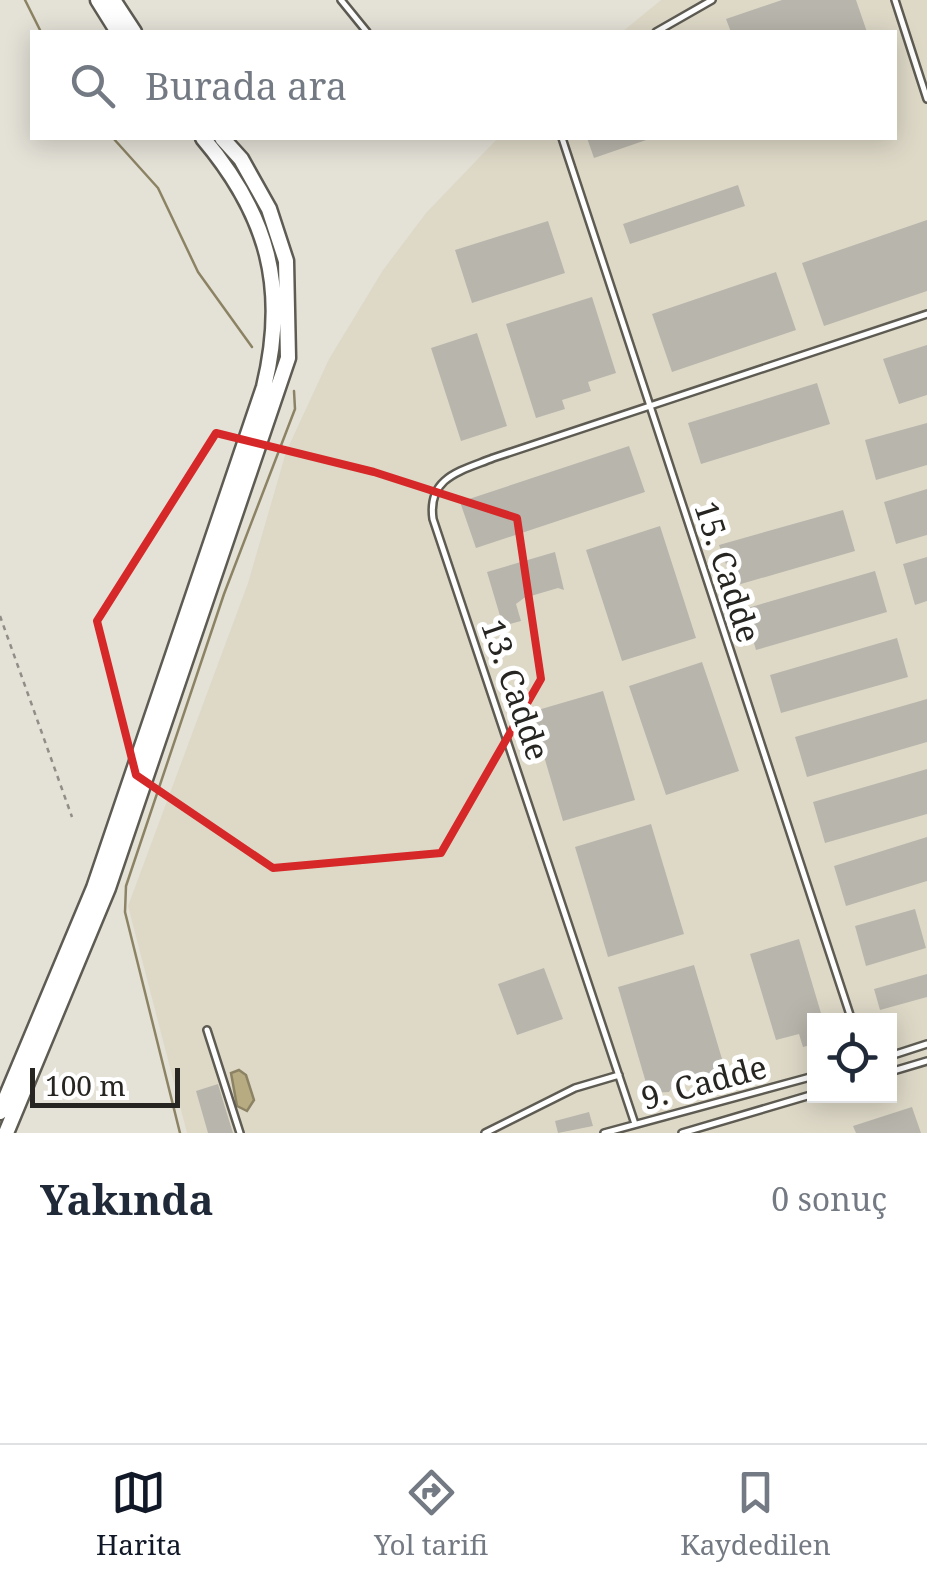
<!DOCTYPE html>
<html lang="tr">
<head>
<meta charset="utf-8">
<style>
	body { margin:0; font-family:"Noto Serif",serif; background:#f6f6f7; color:#1f2937 }
	.controls { position:absolute; right:30px; bottom:30px; display:grid; overflow:hidden; border-radius:0px; box-shadow:0 5px 25px #0003 }
	.controls button { width:90px; height:90px; display:grid; place-items:center; padding:0; border:0; border-bottom:2px solid #e0e1e3; background:#fff; color:#1f2937; font:50px sans-serif }
	.scale { position:absolute; left:30px; bottom:25px; width:150px; box-sizing:border-box; padding-left:10px; border:5px solid #262521; border-top:0; font-size:28px; line-height:35px; white-space:nowrap; color:#262521; -webkit-text-stroke:8px #fff; paint-order:stroke }
	.list { margin:0; padding:0; list-style:none }
	h2 { display:flex; justify-content:space-between; align-items:center; height:130px; margin:0; padding:0 40px; font-size:42px }
	h2 small { font-size:32px; font-weight:400; color:#747a83 }
	.icon { flex:none; width:55px; height:55px; fill:none; stroke:currentColor; stroke-width:2; stroke-linecap:round; stroke-linejoin:round }
	.map { position:relative; flex:none; width:927px; height:1133px; overflow:hidden }
	.search { position:absolute; background:#fff; box-shadow:0 5px 25px #0003; left:30px; right:30px; top:30px; height:110px; display:flex; align-items:center; gap:25px; box-sizing:border-box; padding:0 35px; border-radius:0px; color:#747a83; font-size:38px }
	.sheet { height:310px; background:#fff }
	nav { display:flex; justify-content:space-around; align-items:center; box-sizing:border-box; height:140px; border-top:2px solid #e0e1e3; background:#fff; font-size:28px; color:#747a83 }
	nav a { display:grid; justify-items:center; gap:5px }
	nav .on { color:#111827 }
	.map>svg:first-child { display:block }
	.built { fill:#ded9c7; fill-rule:evenodd }
	.water { fill:#b7ab81; stroke:#8c8364; stroke-width:2.5 }
	.lines { fill:none; stroke-linecap:round; stroke-linejoin:round }
	.stream { stroke:#8c8364; stroke-width:2.5 }
	.building { fill:#b8b5ac }
	.lane-casing { stroke:#5d5b52; stroke-width:10 }
	.secondary-casing { stroke:#5d5b52; stroke-width:19 }
	.path { stroke:#908e87; stroke-width:2.5; stroke-dasharray:5 5; stroke-linecap:butt }
	.lane { stroke:#fff; stroke-width:5 }
	.secondary { stroke:#fff; stroke-width:14 }
	.marked { fill:none; stroke:#d62828; stroke-width:8; stroke-linejoin:round }
	.labels { text-anchor:middle; stroke-width:10; stroke-linejoin:round; paint-order:stroke }
	.street-label { font-size:32px; fill:#262521; stroke:#fff }
</style>
</head>
<body>
<div class="map">
<svg width="927" height="1133" viewBox="0 0 927 1133">
	<rect width="100%" height="100%" fill="#e4e1d7"/>
	<!-- built -->
	<path class="built" d="M661,0H927V1133H187L128,906L248,583L286,452L329,359L383,270L426,213L498,138H894V32H622ZM814,1021H890V1096H814Z"/>
	<!-- water -->
	<path class="water" d="M239,1070L246,1075L254,1100L247,1111L237,1106L231,1073Z"/>
	<g class="lines">
		<!-- stream -->
		<path class="stream" d="M25,0L41,32
			M113,138L158,188L198,272L252,347
			M180,1133L125,912L126,886L224,594L295,409L294,391"/>
	</g>
	<!-- building -->
	<path class="building" d="M782,0H856L867,32H731L726,19Z
		M587,138H649V139L594,158Z
		M738,185L745,206L630,244L623,224Z
		M927,220V291L824,326L802,263Z
		M548,221L565,273L472,303L455,250Z
		M776,272L796,330L672,372L652,314Z
		M592,297L616,373L588,382L591,391L562,400L565,409L536,418L506,324Z
		M477,333L507,426L461,441L431,348Z
		M927,345V395L899,404L883,359Z
		M817,383L830,424L701,464L688,423Z
		M927,423V465L876,480L865,440Z
		M629,446L645,492L476,548L460,502Z
		M927,489V535L896,544L884,502Z
		M843,510L855,551L734,586L719,545Z
		M660,526L696,638L622,661L586,550Z
		M555,552L564,590L558,588L524,598L516,604L521,621L503,626L487,572Z
		M927,557V601L915,605L903,564Z
		M875,571L887,612L756,650L744,609Z
		M897,638L908,677L781,713L770,675Z
		M702,662L739,771L666,795L629,686Z
		M603,691L635,800L563,821L531,712Z
		M927,699V742L807,777L795,737Z
		M927,769V814L825,843L813,802Z
		M651,824L684,934L608,957L575,847Z
		M927,837V881L846,906L834,866Z
		M915,909L926,948L866,966L855,926Z
		M799,939L823,1020H814V1044L803,1047L799,1034L776,1040L750,954Z
		M694,965L725,1069L674,1085L669,1092L649,1093L618,987Z
		M544,968L563,1019L517,1035L498,984Z
		M927,974V997L880,1010L874,989Z
		M218,1084L224,1104L233,1133H208L196,1091Z
		M912,1107L921,1133H856L853,1126Z
		M589,1112L593,1126L558,1133L555,1121Z"/>
	<g class="lines">
		<!-- lane casing -->
		<g class="lane-casing">
			<path id="lane" d="M341,0L367,32
				M895,0L927,99
				M656,32L712,0
				M562,138L852,1021
				M207,1030L240,1133
				M890,1056L927,1044
				M890,1072L927,1061
				M635,1124L433,519C427,477 461,471 493,458L927,314
				M485,1133L575,1088L619,1075
				M604,1133L814,1076
				M682,1133L814,1094"/>
		</g>
		<!-- secondary casing -->
		<g class="secondary-casing">
			<path id="secondary" d="M98,0L118,32
				M113,0L134,32
				M0,1112L94,888L264,387C288,288 268,215 203,138
				M6,1133L108,888L288,358L286,261L269,209L241,159L222,138"/>
		</g>
		<!-- path -->
		<path class="path" d="M0,616L72,817"/>
		<!-- lane -->
		<use href="#lane" class="lane"/>
		<!-- secondary -->
		<use href="#secondary" class="secondary"/>
	</g>
	<!-- marked area -->
	<path class="marked" d="M216,433L374,472L517,518L541,679L441,853L273,868L136,775L97,621Z"/>
	<g class="labels">
		<!-- street labels -->
		<g class="street-label">
			<text transform="translate(727 572) rotate(72)" y="11">15. Cadde</text>
			<text transform="translate(515 690) rotate(71)" y="11">13. Cadde</text>
			<text transform="translate(704 1083) rotate(-15)" y="11">9. Cadde</text>
		</g>
	</g>
</svg>
<div class="controls">
<button><svg class="icon" aria-label="locate" viewBox="0 0 24 24"><circle cx="12" cy="12" r="6"/><path d="M12 2v4M12 18v4M2 12h4M18 12h4"/></svg></button>
</div>
<div class="scale">100 m</div>
<div class="search"><svg class="icon" aria-label="search" viewBox="0 0 24 24"><circle cx="10" cy="10" r="6"/><path d="M15 15l6 6"/></svg>Burada ara</div>
</div>
<section class="sheet">
<h2>Yakında<small>0 sonuç</small></h2>
<ul class="list">
</ul>
</section>
<nav>
<a class="on"><svg class="icon" aria-label="map" viewBox="0 0 24 24"><path d="M3 6l6-2 6 2 6-2v14l-6 2-6-2-6 2zM9 4v14M15 6v14"/></svg>Harita</a>
<a><svg class="icon" aria-label="directions" viewBox="0 0 24 24"><path d="M12 3l9 9-9 9-9-9zM9 14v-3h6M13 9l2 2-2 2"/></svg>Yol tarifi</a>
<a><svg class="icon" aria-label="saved" viewBox="0 0 24 24"><path d="M7 4h10v16l-5-4-5 4z"/></svg>Kaydedilen</a>
</nav>
</body>
</html>
